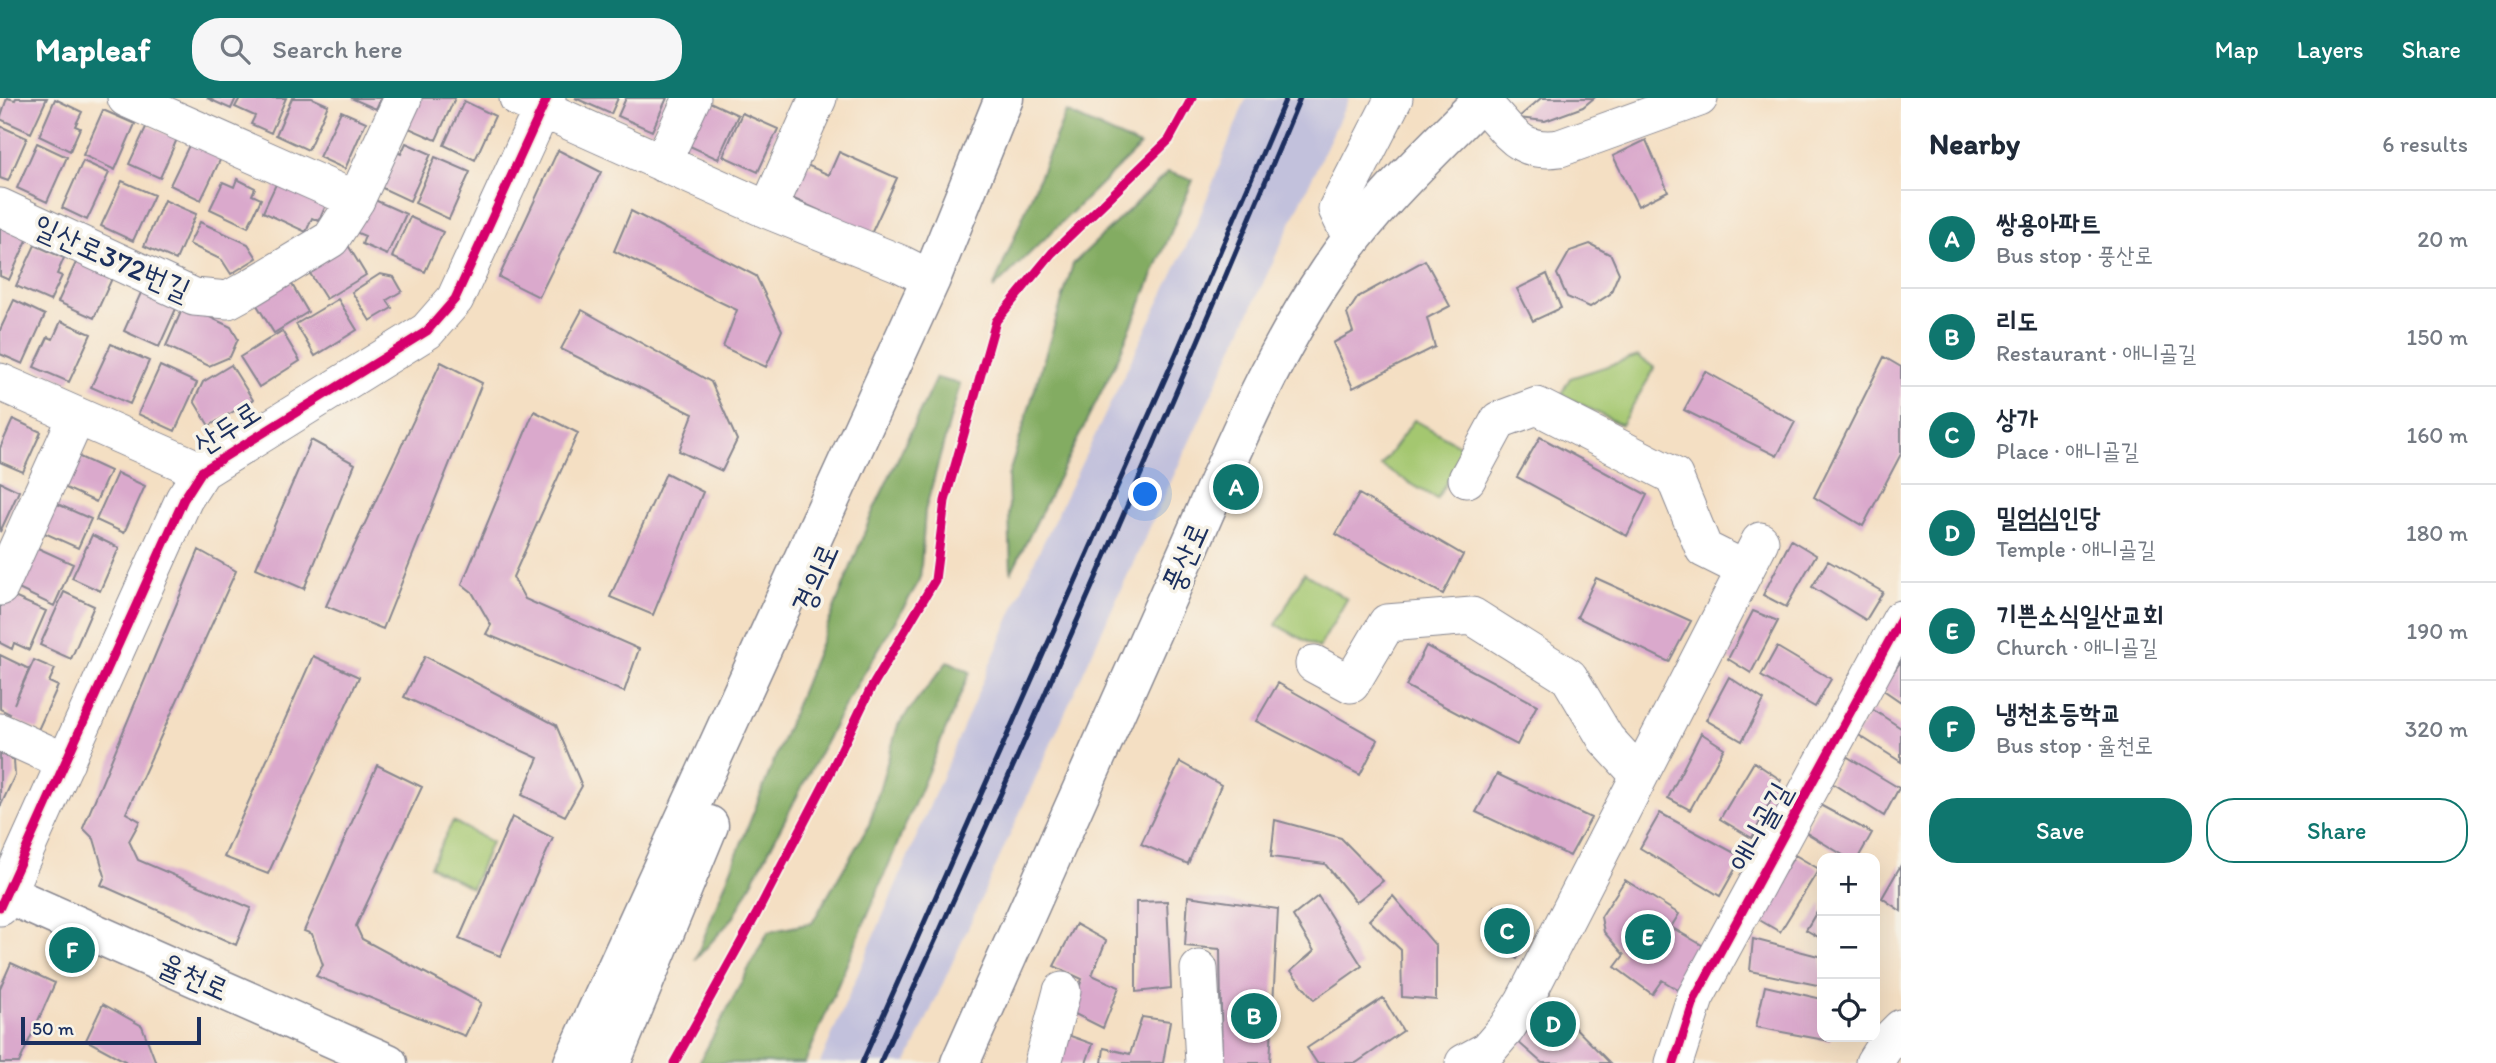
<!DOCTYPE html>
<html lang="en">
<head>
<meta charset="utf-8">
<style>
	body { margin:0; font-family:Itim,"Poor Story",sans-serif; background:#f6f6f7; color:#1f2937 }
	.controls { position:absolute; right:21px; bottom:21px; display:grid; overflow:hidden; border-radius:14px; box-shadow:0 7px 28px #0002 }
	.controls button { width:63px; height:63px; display:grid; place-items:center; padding:0; border:0; border-bottom:2px solid #e0e1e3; background:#fff; color:#1f2937; font:35px sans-serif }
	.scale { position:absolute; left:21px; bottom:18px; width:180px; box-sizing:border-box; padding-left:7px; border:4px solid #1b2f5e; border-top:0; font-size:19px; line-height:24px; white-space:nowrap; color:#1b2f5e; -webkit-text-stroke:5px #f7f3e8; paint-order:stroke }
	.you { position:absolute; left:1146px; top:397px; width:24px; height:24px; margin:-18px; border:5px solid #fff; border-radius:50%; background:#1a73e8; box-shadow:0 0 0 10px #1a73e833 }
	.badge { display:grid; place-items:center; width:46px; height:46px; border-radius:50%; background:#0f766e; color:#fff; font-size:23px; font-weight:700 }
	.pin { position:absolute; translate:-50% -50%; border:4px solid #fff; box-shadow:0 2px 7px #0006 }
	.list { margin:0; padding:0; list-style:none }
	h2 { display:flex; justify-content:space-between; align-items:center; height:91px; margin:0; padding:0 28px; font-size:30px }
	h2 small { font-size:23px; font-weight:400; color:#747a83 }
	.list li { display:grid; grid-template-columns:46px 1fr auto; gap:21px; align-items:center; box-sizing:border-box; height:98px; padding:0 28px; border-top:2px solid #e0e1e3 }
	.list b { display:block; font-size:26px; white-space:nowrap }
	.list p { margin:0; font-size:23px; white-space:nowrap; color:#747a83 }
	.list em { font-size:23px; font-style:normal; color:#747a83 }
	.actions { display:flex; gap:14px; padding:21px 28px }
	.actions a { flex:1; padding:16px 0; border:2px solid #0f766e; border-radius:28px; text-align:center; font-size:24px; color:#0f766e }
	.actions .main { background:#0f766e; color:#fff }
	.icon { flex:none; width:38px; height:38px; fill:none; stroke:currentColor; stroke-width:2; stroke-linecap:round; stroke-linejoin:round }
	.map { position:relative; flex:none; width:1901px; height:965px; overflow:hidden }
	header { display:flex; align-items:center; gap:42px; box-sizing:border-box; height:98px; padding:0 35px; background:#0f766e; color:#fff }
	header strong { font-size:33px }
	nav { display:flex; gap:38px; margin-inline-start:auto; font-size:24px }
	.search { width:490px; height:63px; background:#f6f6f7; display:flex; align-items:center; gap:18px; box-sizing:border-box; padding:0 24px; border-radius:28px; color:#747a83; font-size:26px }
	main { display:flex }
	aside { flex:1; background:#fff }
	.map>svg:first-child { display:block }
	.industrial { fill:#c2c1dc }
	.green { fill:#a4c770; stroke:#607b67; stroke-width:2 }
	.forest { fill:#83ac62; stroke:#4f6e60; stroke-width:2 }
	.building { fill:#daa9cc }
	.lines { fill:none; stroke-linecap:round; stroke-linejoin:round }
	.minor-casing { stroke:#888790; stroke-width:39 }
	.major-casing { stroke:#888790; stroke-width:41 }
	.minor { stroke:#fff; stroke-width:37 }
	.major { stroke:#fff; stroke-width:38 }
	.rail { stroke:#1b2f5e; stroke-width:5 }
	.cycleway-casing { stroke:#f7f3e8; stroke-width:13 }
	.cycleway { stroke:#d6006c; stroke-width:9 }
	.labels { text-anchor:middle; stroke-width:7; stroke-linejoin:round; paint-order:stroke }
	.street-label { font-size:30px; fill:#1b2f5e; stroke:#f7f3e8 }
</style>
</head>
<body>
<header>
<strong>Mapleaf</strong>
<div class="search"><svg class="icon" aria-label="search" viewBox="0 0 24 24"><circle cx="10" cy="10" r="6"/><path d="M15 15l6 6"/></svg>Search here</div>
<nav><a>Map</a><a>Layers</a><a>Share</a></nav>
</header>
<main>
<div class="map">
<svg width="1901" height="965" viewBox="0 0 1901 965">
	<rect width="100%" height="100%" fill="#f7f3e8"/>
	<filter id="ink" filterUnits="userSpaceOnUse"><feTurbulence type="fractalNoise" baseFrequency=".0143" numOctaves="2"/><feDisplacementMap in="SourceGraphic" scale="14" xChannelSelector="R" yChannelSelector="G"/><feConvolveMatrix kernelMatrix="1 2 1 2 8 2 1 2 1" color-interpolation-filters="sRGB"/></filter>
	<filter id="wash" filterUnits="userSpaceOnUse"><feTurbulence type="fractalNoise" baseFrequency=".00686" numOctaves="4" result="noise"/><feDisplacementMap in="SourceGraphic" scale="28" xChannelSelector="R" yChannelSelector="G"/><feGaussianBlur stdDeviation="1.57" result="paint"/><feColorMatrix in="noise" values="0 0 0 0 0 0 0 0 0 0 0 0 0 0 0 0 0 1.4 0 .05"/><feComposite in="paint" operator="in"/></filter>
	<g filter="url(#wash)">
		<rect width="100%" height="100%" fill="#f4dfc3"/>
		<!-- industrial -->
		<path class="industrial" d="M1246,0H1349L1111,513L907,965H820L1032,468L1196,128Z"/>
		<!-- green -->
		<path class="green" d="M1638,258L1655,270L1621,327L1561,296L1570,280Z
			M1414,322L1465,350L1437,401L1381,368Z
			M1304,475L1347,501L1319,550L1276,527Z
			M453,723L491,744L472,790L430,768Z"/>
		<!-- forest -->
		<path class="forest" d="M1066,14L1140,48L993,191Z
			M1168,74L1193,82L1117,262L1011,475L1008,379L1073,166Z
			M936,280L960,286L925,413L920,482L842,612L734,819L695,862L873,413Z
			M948,563L970,574L805,965H699L768,834L812,825L869,727L898,627Z"/>
		<g id="blocks">
			<!-- building -->
			<path class="building" d="M7,0L15,2L16,0H47L31,35L0,21Z
				M207,0H236L231,11Z
				M240,0H286L271,35L251,26L255,18L235,9Z
				M292,0H312L328,7L308,52L276,37Z
				M351,0H381L376,11Z
				M415,0H455L436,42L402,27Z
				M575,0H618L611,16Z
				M626,0H667L652,33L618,18Z
				M701,0L738,17L718,61L681,44Z
				M1541,0H1594L1583,9L1545,23L1518,20Z
				M55,1L82,14L75,28L80,30L70,53L39,38Z
				M464,3L495,18L475,62L444,47Z
				M103,12L135,26L115,72L83,57Z
				M341,13L366,24L345,71L319,59Z
				M742,15L778,31L758,74L723,58Z
				M147,27L177,41L160,80L129,66Z
				M0,28L27,40L8,83L0,80Z
				M1646,42L1668,93L1638,108L1613,58Z
				M191,43L222,58L201,102L170,87Z
				M37,45L67,59L47,104L17,90Z
				M406,45L431,56L410,103L378,88L394,53L401,56Z
				M558,52L601,74L539,199L499,179Z
				M839,54L897,80L871,136L783,96L798,63L829,77Z
				M435,59L470,74L449,121L415,105Z
				M83,63L109,75L87,122L62,110Z
				M237,81L255,90L252,97L261,101L248,129L210,111L223,84L234,89Z
				M122,83L154,97L133,143L101,128Z
				M277,84L326,107L319,123L312,120L306,134L263,114Z
				M368,99L406,116L387,157L362,146L365,138L353,133Z
				M164,102L196,116L176,162L144,148Z
				M631,113L756,178L782,232L766,269L723,249L737,212L614,153Z
				M410,119L443,134L425,174L392,159Z
				M200,124L248,146L257,160L231,176L222,162L189,146Z
				M0,127L28,140L9,182L0,178Z
				M346,144L366,177L326,201L306,169Z
				M1590,146L1611,157L1619,175L1610,196L1590,209L1567,199L1557,176L1570,153Z
				M35,147L64,160L57,176L62,178L50,203L16,188Z
				M78,160L114,176L94,220L58,204Z
				M1425,162L1450,208L1427,220L1435,249L1353,290L1333,245L1353,234L1347,216L1358,199Z
				M380,176L394,179L402,193L387,202L392,210L370,223L352,194Z
				M1547,176L1561,210L1533,223L1517,191Z
				M287,178L308,214L274,235L252,199Z
				M144,188L179,204L159,249L124,233Z
				M338,201L357,232L315,258L296,226Z
				M14,202L45,217L23,266L0,256V232Z
				M184,207L231,229L238,241L230,259L209,268L166,248Z
				M582,212L711,284L737,342L722,373L679,353L693,316L561,251Z
				M61,223L91,236L69,284L34,269L48,239L53,241Z
				M282,233L300,263L259,289L240,259Z
				M111,246L149,263L130,306L91,289Z
				M1884,259L1901,269V356L1863,428L1814,399Z
				M441,264L482,285L383,531L326,508Z
				M231,267L253,302L209,328L194,303L203,284Z
				M160,268L197,285L175,333L138,316Z
				M1705,273L1795,324L1777,358L1684,312Z
				M534,313L578,335L513,479L525,501L639,551L624,594L486,536L491,527L472,494L462,486Z
				M13,321L41,334L23,374L0,364V350Z
				M1540,339L1647,397L1627,438L1517,379Z
				M311,342L355,366L304,491L256,470Z
				M71,355L110,373L96,404L57,386Z
				M117,375L145,388L124,435L96,422Z
				M666,375L703,394L653,517L610,499Z
				M0,384L19,393L0,434Z
				M1359,396L1463,457L1443,496L1336,436Z
				M53,404L91,421L78,450L40,433Z
				M92,437L119,450L100,493L72,480Z
				M1791,442L1816,457L1786,509L1763,497Z
				M29,446L73,466L54,508L10,487Z
				M199,452L236,473L126,715L140,723L129,743L138,762L251,810L236,847L101,787L105,778L94,741L83,730Z
				M1828,463L1883,494L1866,522L1812,489Z
				M1596,480L1691,523L1669,564L1577,519Z
				M64,494L94,508L71,561L40,547Z
				M5,495L46,513L29,552L14,545L12,551L0,545V505Z
				M1753,513L1778,523L1751,575L1728,561Z
				M1426,548L1537,607L1517,647L1406,588Z
				M1777,549L1831,581L1815,609L1761,578Z
				M0,557L29,571L14,606L34,562L55,571L49,584L58,588L38,632L8,619L10,616L0,611Z
				M313,558L359,579L268,776L224,759Z
				M425,558L556,627L582,688L565,718L522,697L538,660L404,599Z
				M1901,563V604L1882,591Z
				M1729,579L1764,602L1742,643L1706,622Z
				M1278,585L1378,642L1360,677L1256,623Z
				M1872,611L1901,630V664L1857,636Z
				M1701,635L1724,650L1690,712L1668,700Z
				M0,655L14,662L15,677L0,709Z
				M1846,658L1899,690L1884,718L1830,684Z
				M1180,664L1221,687L1188,766L1141,746Z
				M1754,664L1781,682L1752,740L1720,721Z
				M377,667L422,689L356,828L362,841L481,905L465,938L316,878L323,867L312,836L304,833Z
				M1497,676L1591,720L1570,758L1476,714Z
				M1820,707L1872,735L1858,760H1848L1805,734Z
				M1660,715L1742,759L1720,798L1640,750Z
				M512,719L553,740L500,858L459,841Z
				M1275,722L1341,740L1383,783L1356,804L1325,766L1271,759Z
				M1795,757L1819,771L1780,834L1756,820Z
				M1901,767V813L1882,800Z
				M1625,782L1679,816L1671,829L1707,850L1678,892L1662,882L1652,896L1615,869L1624,857L1604,834L1601,819Z
				M1188,798L1278,811L1270,965H1222L1220,851L1185,848Z
				M1318,798L1362,868L1314,902L1291,873L1314,853L1293,818Z
				M1393,798L1436,848V902L1402,899L1401,852L1369,822Z
				M1167,803L1171,890L1136,894V804Z
				M1822,805V841L1806,832Z
				M1495,808L1527,825L1520,838L1528,843L1517,861L1484,842L1494,827L1486,823Z
				M1076,826L1106,843L1092,877L1119,889L1103,930L1071,914L1082,881L1054,868Z
				M1753,841L1822,859V888L1750,873Z
				M11,865L55,885L19,965H0V890Z
				M1765,888L1822,901V939H1831L1830,943L1756,929Z
				M1383,900L1403,933L1356,965H1317L1307,950Z
				M103,906L142,928L156,965H123L125,963L86,942Z
				M1554,908L1610,965H1542L1517,943Z
				M1142,919L1170,923L1163,965H1102L1104,950L1130,956Z
				M1065,936L1093,946L1086,965H1057Z"/>
		</g>
	</g>
	<g filter="url(#ink)">
		<use href="#blocks" fill-opacity="0" stroke="#888790" stroke-width="2"/>
		<g class="lines">
			<!-- minor casing -->
			<g class="minor-casing">
				<path id="minor" d="M126,0L356,102
					M518,0L768,112L901,166L931,181
					M1477,0C1508,26 1513,57 1560,50L1699,0
					M662,65L692,0
					M0,109L194,199L228,202L250,190L331,141L356,102L403,0
					M768,112L818,0
					M1352,142L1337,111L1394,0
					M0,284L202,373
					M1467,381L1499,322L1537,308L1674,378L1704,451L1744,471
					M0,489L77,318
					M1314,566L1351,586L1387,525L1472,518L1569,579L1606,641L1639,677
					M0,634L66,664
					M0,809L184,401L202,373L427,233L455,201L547,0
					M1199,871L1204,965
					M1043,965L1062,893
					M1464,965L1488,952L1506,931L1524,903L1760,443
					M1674,965L1695,900L1901,521
					M1874,965L1888,943L1901,930"/>
			</g>
			<!-- major casing -->
			<g class="major-casing">
				<path id="major" d="M0,793L388,965
					M573,965L931,181L1004,0
					M611,965L709,727
					M960,965C1032,804 1103,643 1175,482C1222,377 1264,269 1328,174C1371,109 1430,55 1484,0"/>
			</g>
			<!-- minor -->
			<use href="#minor" class="minor"/>
			<!-- major -->
			<use href="#major" class="major"/>
			<!-- rail -->
			<path class="rail" d="M862,965L1176,256L1286,0
				M880,965C1025,645 1166,324 1300,0"/>
			<!-- cycleway casing -->
			<g class="cycleway-casing">
				<path id="cycleway" d="M0,809L184,401L202,373L427,233L455,201L547,0
					M674,965L756,817L830,675L870,592L935,482L945,403L996,223L1052,155L1169,42L1192,0
					M1674,965L1695,900L1901,521"/>
			</g>
			<!-- cycleway -->
			<use href="#cycleway" class="cycleway"/>
		</g>
	</g>
	<g class="labels">
		<!-- street labels -->
		<g class="street-label">
			<text transform="translate(112 160) rotate(24)" y="10">일산로372번길</text>
			<text transform="translate(227 330) rotate(-33)" y="10">산두로</text>
			<text transform="translate(1185 459) rotate(-66)" y="10">풍산로</text>
			<text transform="translate(815 480) rotate(-66)" y="10">경의로</text>
			<text transform="translate(1760 729) rotate(-61)" y="10">애니골길</text>
			<text transform="translate(194 879) rotate(24)" y="10">율천로</text>
		</g>
	</g>
</svg>
<div class="controls">
<button>+</button>
<button>−</button>
<button><svg class="icon" aria-label="locate" viewBox="0 0 24 24"><circle cx="12" cy="12" r="6"/><path d="M12 2v4M12 18v4M2 12h4M18 12h4"/></svg></button>
</div>
<div class="scale">50 m</div>
<div class="you"></div>
<div class="pin badge" style="left:1236px;top:389px">A</div>
<div class="pin badge" style="left:1254px;top:918px">B</div>
<div class="pin badge" style="left:1507px;top:833px">C</div>
<div class="pin badge" style="left:1553px;top:926px">D</div>
<div class="pin badge" style="left:1648px;top:839px">E</div>
<div class="pin badge" style="left:72px;top:852px">F</div>
</div>
<aside>
<h2>Nearby<small>6 results</small></h2>
<ul class="list">
<li><span class="badge">A</span><div><b>쌍용아파트</b><p>Bus stop · 풍산로</p></div><em>20 m</em></li>
<li><span class="badge">B</span><div><b>리도</b><p>Restaurant · 애니골길</p></div><em>150 m</em></li>
<li><span class="badge">C</span><div><b>상가</b><p>Place · 애니골길</p></div><em>160 m</em></li>
<li><span class="badge">D</span><div><b>밀엄심인당</b><p>Temple · 애니골길</p></div><em>180 m</em></li>
<li><span class="badge">E</span><div><b>기쁜소식일산교회</b><p>Church · 애니골길</p></div><em>190 m</em></li>
<li><span class="badge">F</span><div><b>냉천초등학교</b><p>Bus stop · 율천로</p></div><em>320 m</em></li>
</ul>
<div class="actions"><a class="main">Save</a><a>Share</a></div>
</aside>
</main>
</body>
</html>
